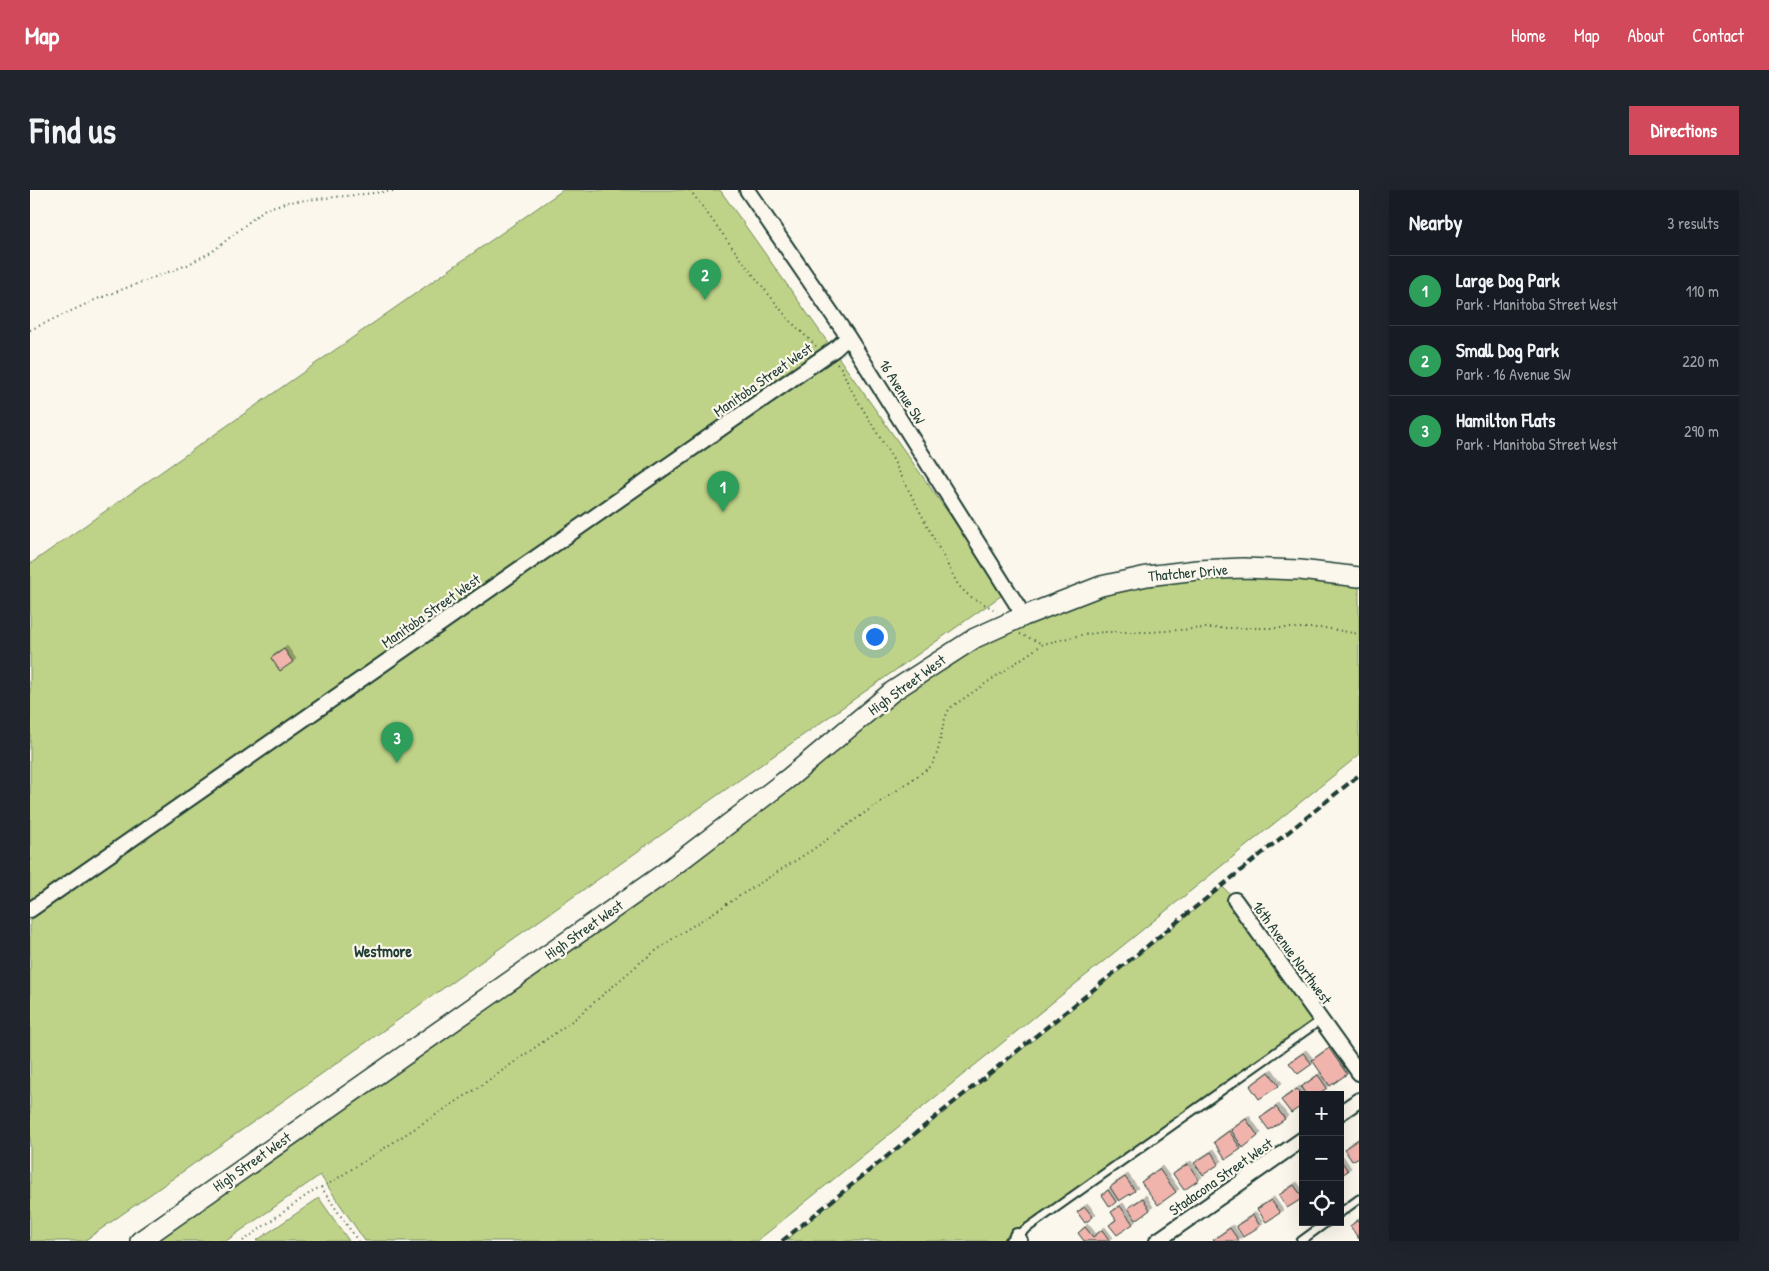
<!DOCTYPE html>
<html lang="en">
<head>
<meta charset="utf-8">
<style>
	body { margin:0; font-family:"Patrick Hand",sans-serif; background:#20242c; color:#f1f3f6 }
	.controls { position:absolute; right:15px; bottom:15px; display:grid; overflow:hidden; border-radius:0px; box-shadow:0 5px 20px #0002 }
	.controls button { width:45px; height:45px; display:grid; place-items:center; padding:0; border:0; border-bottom:1px solid #363941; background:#171b24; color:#f1f3f6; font:25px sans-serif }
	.you { position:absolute; left:844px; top:446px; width:18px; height:18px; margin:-12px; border:4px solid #fff; border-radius:50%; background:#1a73e8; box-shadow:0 0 0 8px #1a73e833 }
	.badge { display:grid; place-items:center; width:32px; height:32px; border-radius:50%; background:#d1495b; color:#fff; font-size:16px; font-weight:700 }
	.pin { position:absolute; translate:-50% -41px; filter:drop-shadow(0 1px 2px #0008) }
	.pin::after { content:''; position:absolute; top:26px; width:18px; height:15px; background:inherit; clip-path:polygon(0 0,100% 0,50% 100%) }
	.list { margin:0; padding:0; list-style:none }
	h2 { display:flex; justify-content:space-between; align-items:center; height:65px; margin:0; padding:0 20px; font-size:21px }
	h2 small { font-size:16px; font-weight:400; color:#9ea1a6 }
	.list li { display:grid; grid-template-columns:32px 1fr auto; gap:15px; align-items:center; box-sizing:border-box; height:70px; padding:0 20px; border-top:1px solid #363941 }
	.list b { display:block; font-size:19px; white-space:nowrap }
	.list p { margin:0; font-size:16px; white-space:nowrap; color:#9ea1a6 }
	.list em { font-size:16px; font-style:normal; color:#9ea1a6 }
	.icon { flex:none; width:28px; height:28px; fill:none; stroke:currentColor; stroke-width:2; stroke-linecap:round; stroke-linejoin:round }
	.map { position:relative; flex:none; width:1329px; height:1051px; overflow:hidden; border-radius:0px }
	header { display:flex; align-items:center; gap:30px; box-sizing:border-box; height:70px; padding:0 25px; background:#d1495b; color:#fff }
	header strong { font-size:24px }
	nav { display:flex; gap:28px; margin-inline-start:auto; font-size:18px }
	.intro { display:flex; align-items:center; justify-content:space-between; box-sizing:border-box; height:120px; padding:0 30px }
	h1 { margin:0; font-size:35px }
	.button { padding:12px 22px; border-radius:0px; background:#d1495b; color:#fff; font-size:18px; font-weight:700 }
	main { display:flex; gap:30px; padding:0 30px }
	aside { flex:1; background:#171b24; border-radius:0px; box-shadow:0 5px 20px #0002 }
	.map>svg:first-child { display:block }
	.green { fill:#bfd388; stroke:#6f885e }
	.building { fill:#f0b4ad; stroke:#1f3d34; filter:url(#shadow) }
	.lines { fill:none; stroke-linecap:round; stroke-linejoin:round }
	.lane-casing { stroke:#1f3d34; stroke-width:11 }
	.street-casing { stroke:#1f3d34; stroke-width:18 }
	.secondary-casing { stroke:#1f3d34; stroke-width:22 }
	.path { stroke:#1f3d34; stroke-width:2; stroke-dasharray:1 4; stroke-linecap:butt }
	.lane { stroke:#fbf7ec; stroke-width:7 }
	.street { stroke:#fbf7ec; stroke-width:14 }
	.secondary { stroke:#fbf7ec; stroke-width:19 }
	.rail { stroke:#1f3d34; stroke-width:4; stroke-dasharray:8 4; stroke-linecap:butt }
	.labels { text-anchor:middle; stroke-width:4.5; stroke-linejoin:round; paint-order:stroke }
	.street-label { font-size:15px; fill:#1f3d34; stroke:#fbf7ec }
	.neighbourhood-label { font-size:16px; font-weight:bold; fill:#1f3d34; stroke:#fbf7ec }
</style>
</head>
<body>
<header>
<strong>Map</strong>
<nav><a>Home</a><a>Map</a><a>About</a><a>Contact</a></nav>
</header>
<div class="intro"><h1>Find us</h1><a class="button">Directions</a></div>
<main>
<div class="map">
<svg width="1329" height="1051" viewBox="0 0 1329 1051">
	<defs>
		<filter id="shadow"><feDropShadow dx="3" dy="-3" stdDeviation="0" flood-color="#0004"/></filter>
	</defs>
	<rect width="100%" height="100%" fill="#fbf7ec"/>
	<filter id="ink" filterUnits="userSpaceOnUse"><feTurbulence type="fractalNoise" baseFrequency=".02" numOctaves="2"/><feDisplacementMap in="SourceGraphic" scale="10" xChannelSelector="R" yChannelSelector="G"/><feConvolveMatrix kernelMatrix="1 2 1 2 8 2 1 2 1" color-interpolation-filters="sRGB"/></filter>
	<g filter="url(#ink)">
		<!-- green -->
		<path class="green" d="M533,0H690L975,403L54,1051H0V374Z
			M1156,384L1329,391V565L727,1051H335L290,985L196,1051H114L886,489L1037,411Z
			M1193,697L1205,710L1291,830L979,1051H755Z
			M289,1008L319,1051H226Z"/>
		<!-- building -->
		<path class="building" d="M254,459L263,472L250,481L241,468Z
			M1299,858L1317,884L1300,896L1282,870Z
			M1273,863L1282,874L1268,884L1259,873Z
			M1239,882L1249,896L1229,909L1220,896Z
			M1288,885L1297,898L1287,905H1276L1271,897Z
			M1267,899L1273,908V915L1261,923L1251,910Z
			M1246,917L1255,929L1239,940L1230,928Z
			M1216,929L1228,946L1213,958L1201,940Z
			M1199,941L1211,959L1196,969L1184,952Z
			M1329,949V967L1322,971L1314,959Z
			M1181,962L1189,974L1173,985L1164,973Z
			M1310,969L1318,981L1310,986Z
			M1158,974L1169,990L1154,1000L1143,984Z
			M1129,979L1146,1002L1128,1015L1111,992Z
			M1095,987L1105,1001L1089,1011L1080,997Z
			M1264,995L1273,1008L1257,1018L1249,1005Z
			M1078,1000L1086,1012L1080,1017L1072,1005Z
			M1113,1008L1120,1020L1106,1030L1098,1018Z
			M1241,1010L1250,1023L1236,1032L1227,1019Z
			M1090,1016L1103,1034L1087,1045L1079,1035L1086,1030L1081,1022Z
			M1055,1017L1063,1027L1055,1033L1047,1022Z
			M1223,1025L1230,1036L1213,1047L1206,1036Z
			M1328,1030L1329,1032V1049L1320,1036Z
			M1055,1037L1063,1047L1072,1040L1080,1051H1054L1048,1043Z
			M1200,1038L1209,1051H1184L1183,1050Z"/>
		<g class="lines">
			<!-- lane casing -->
			<g class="lane-casing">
				<path id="lane" d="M1310,1023L1329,1009
					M979,1051L1291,830
					M1271,1051L1297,1032"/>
			</g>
			<!-- street casing -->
			<g class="street-casing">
				<path id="street" d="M717,0L818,147L994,426
					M1205,710L1329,883
					M0,720L805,159L818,147
					M1310,923L1329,910
					M987,1046L990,1051
					M1127,1051L1273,949"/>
			</g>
			<!-- secondary casing -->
			<g class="secondary-casing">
				<path id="secondary" d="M110,1051L633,684L760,587L863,501L945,448L994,426L1071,396L1117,386L1167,380L1213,378L1270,380L1329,387"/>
			</g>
			<!-- path -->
			<path class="path" d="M660,0L717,77L760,131L786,156
				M0,140L67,109L157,75L183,61L235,19L258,12L372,0
				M807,174L812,179L819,196L861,266L927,393C940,411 951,410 967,422
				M990,444L1013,454
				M291,997L328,1051
				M213,1051L284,1000L297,995L449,897L517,849L546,828L612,771L645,747L782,660L900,577C913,560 909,535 920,518L1013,454L1051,445L1074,442H1121L1176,438H1295L1329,444"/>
			<!-- lane -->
			<use href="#lane" class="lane"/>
			<!-- street -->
			<use href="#street" class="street"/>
			<!-- secondary -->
			<use href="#secondary" class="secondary"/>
			<!-- rail -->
			<path class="rail" d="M752,1051L1329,585"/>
		</g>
	</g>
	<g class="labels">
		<!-- street labels -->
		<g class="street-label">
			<text transform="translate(733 190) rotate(-35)" y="5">Manitoba Street West</text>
			<text transform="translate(872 202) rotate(58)" y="5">16 Avenue SW</text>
			<text transform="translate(1158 383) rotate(-5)" y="5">Thatcher Drive</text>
			<text transform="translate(401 421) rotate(-35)" y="5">Manitoba Street West</text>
			<text transform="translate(877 495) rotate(-36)" y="5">High Street West</text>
			<text transform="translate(554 740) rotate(-35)" y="5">High Street West</text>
			<text transform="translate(1262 763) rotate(54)" y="5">16th Avenue Northwest</text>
			<text transform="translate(222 972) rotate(-35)" y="5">High Street West</text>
			<text transform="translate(1191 987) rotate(-35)" y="5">Stadacona Street West</text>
		</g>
		<!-- neighbourhood labels -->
		<g class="neighbourhood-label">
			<text x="353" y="767">Westmore</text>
		</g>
	</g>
</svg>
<div class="controls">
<button>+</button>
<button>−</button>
<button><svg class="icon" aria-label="locate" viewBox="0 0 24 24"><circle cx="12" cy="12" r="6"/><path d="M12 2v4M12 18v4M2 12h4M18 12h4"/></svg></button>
</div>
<div class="you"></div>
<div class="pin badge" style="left:693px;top:322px;background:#2e9e5b">1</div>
<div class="pin badge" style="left:675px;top:110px;background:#2e9e5b">2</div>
<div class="pin badge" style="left:367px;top:573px;background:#2e9e5b">3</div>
</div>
<aside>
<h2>Nearby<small>3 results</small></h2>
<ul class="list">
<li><span class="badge" style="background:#2e9e5b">1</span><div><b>Large Dog Park</b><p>Park · Manitoba Street West</p></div><em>110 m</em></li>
<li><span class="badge" style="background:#2e9e5b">2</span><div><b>Small Dog Park</b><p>Park · 16 Avenue SW</p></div><em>220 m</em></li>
<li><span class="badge" style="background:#2e9e5b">3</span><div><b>Hamilton Flats</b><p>Park · Manitoba Street West</p></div><em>290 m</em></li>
</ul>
</aside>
</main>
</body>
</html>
